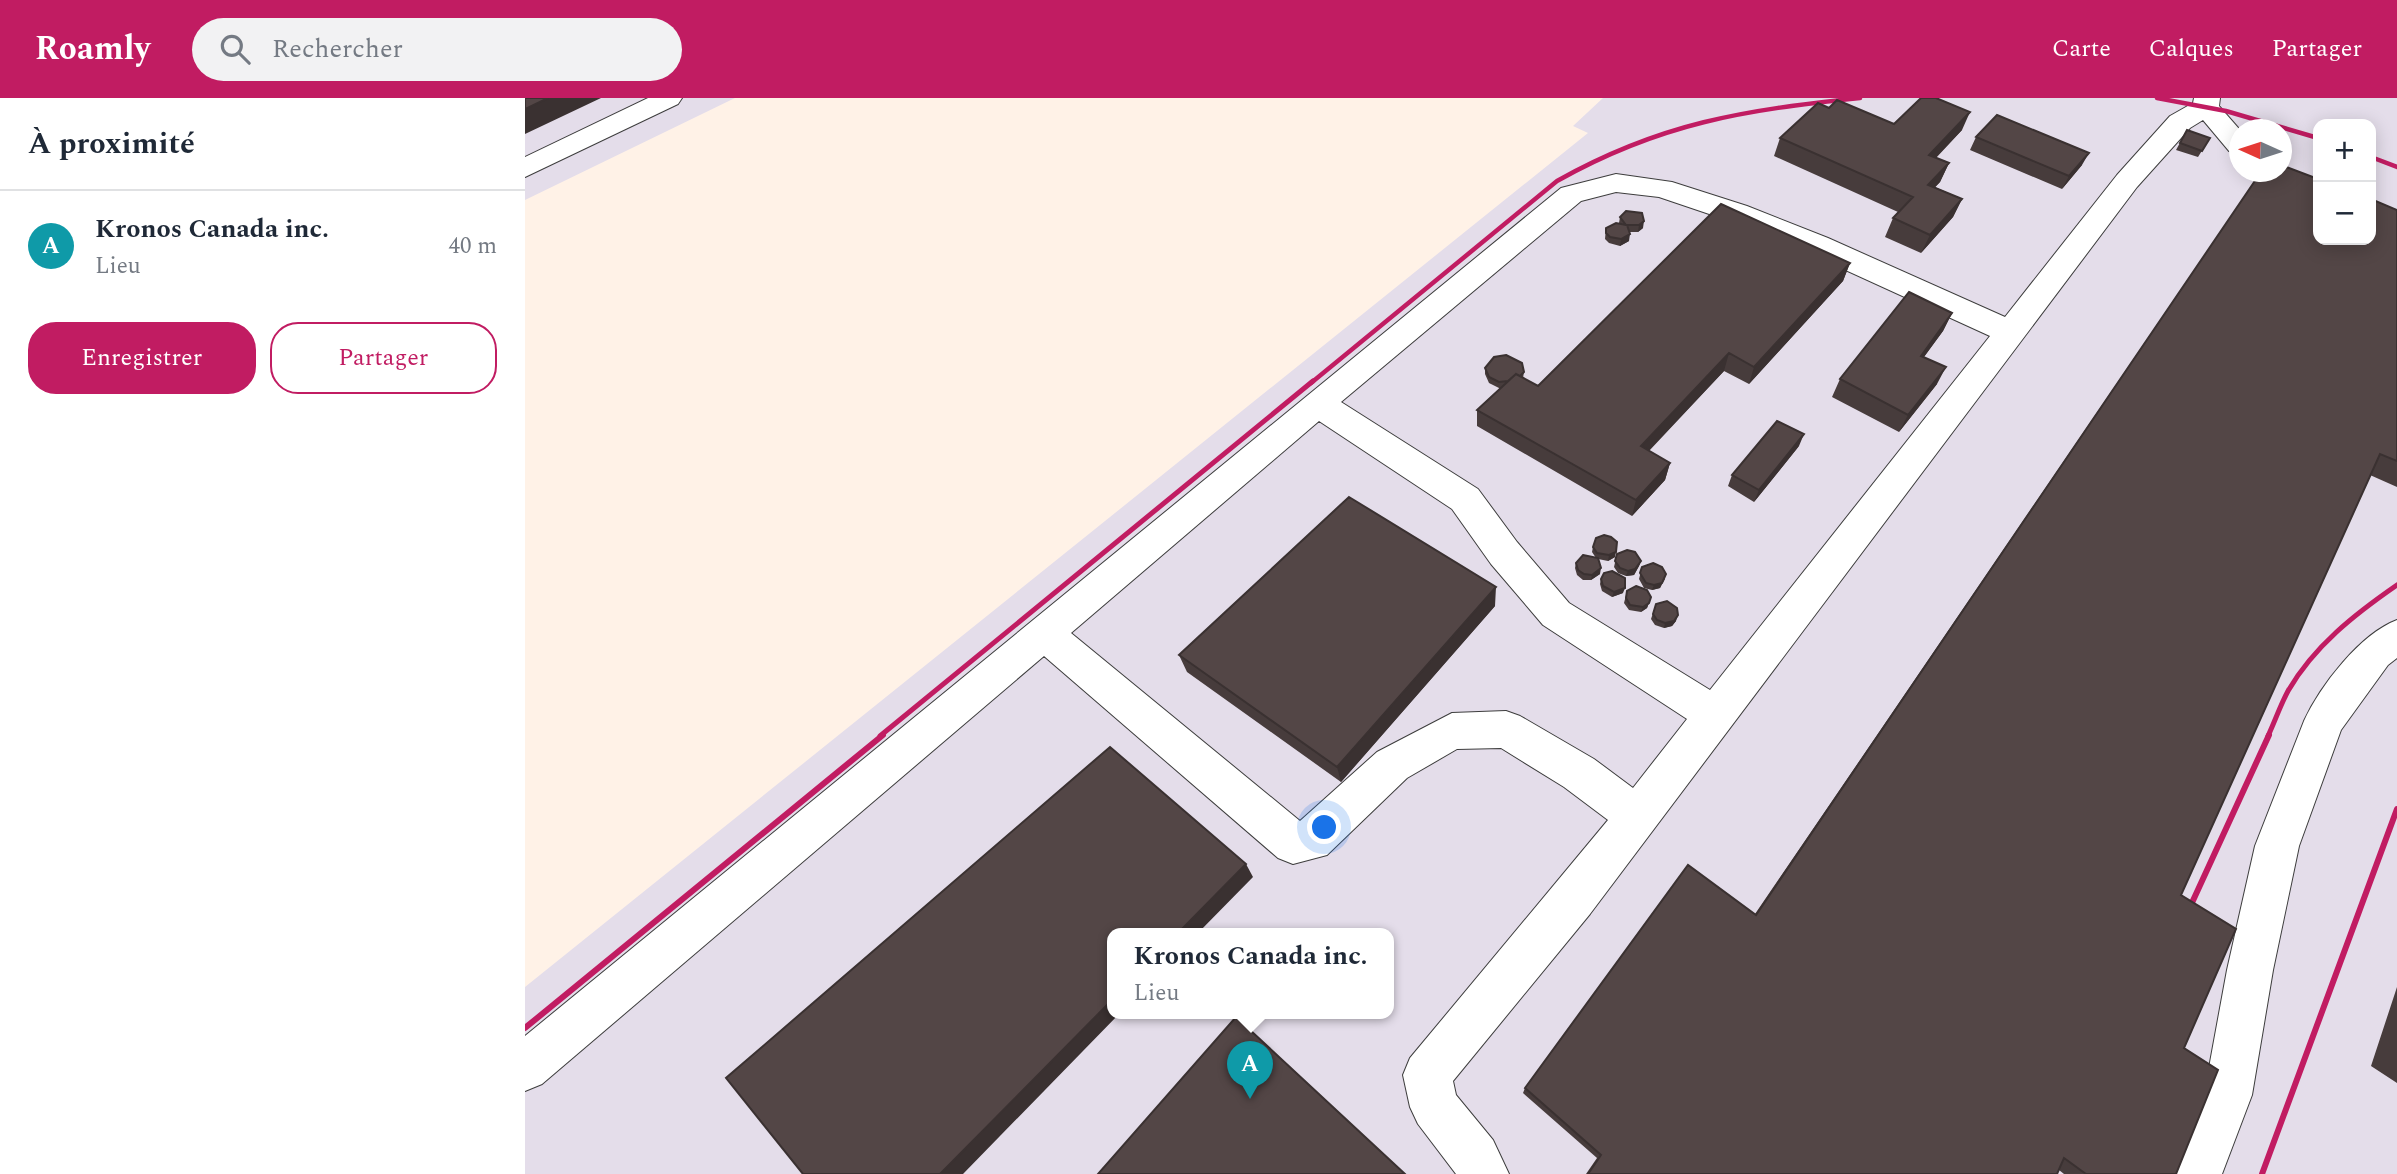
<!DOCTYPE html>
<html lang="fr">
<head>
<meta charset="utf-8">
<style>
	body { margin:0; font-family:Spectral,serif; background:#f2f2f3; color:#1f2937 }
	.controls { position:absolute; right:21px; top:21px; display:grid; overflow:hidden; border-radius:14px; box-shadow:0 4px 18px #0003 }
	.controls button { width:63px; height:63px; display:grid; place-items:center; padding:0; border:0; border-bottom:2px solid #e0e1e3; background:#fff; color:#1f2937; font:35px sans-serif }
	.compass { position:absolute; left:1704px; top:21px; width:63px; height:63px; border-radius:50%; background:#fff; box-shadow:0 4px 18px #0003; rotate:273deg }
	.you { position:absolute; left:800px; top:730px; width:24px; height:24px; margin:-18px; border:5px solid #fff; border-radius:50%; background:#1a73e8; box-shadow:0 0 0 10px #1a73e833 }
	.badge { display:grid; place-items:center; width:46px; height:46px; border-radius:50%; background:#c11c62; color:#fff; font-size:23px; font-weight:700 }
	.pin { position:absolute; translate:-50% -58px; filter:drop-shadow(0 2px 4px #0008) }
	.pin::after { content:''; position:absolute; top:37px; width:24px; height:21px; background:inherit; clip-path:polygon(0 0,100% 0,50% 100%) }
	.popup { position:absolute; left:582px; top:830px; width:287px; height:91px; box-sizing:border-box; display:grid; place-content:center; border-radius:14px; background:#fff; filter:drop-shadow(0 2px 5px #0005); font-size:23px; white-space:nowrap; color:#747a83 }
	.popup b { font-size:26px; color:#1f2937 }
	.popup::after { content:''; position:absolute; left:50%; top:100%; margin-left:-14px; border:14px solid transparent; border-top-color:#fff }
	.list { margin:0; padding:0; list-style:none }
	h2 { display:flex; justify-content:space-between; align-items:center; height:91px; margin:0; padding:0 28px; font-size:30px }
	h2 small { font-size:23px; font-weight:400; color:#747a83 }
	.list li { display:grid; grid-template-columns:46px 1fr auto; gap:21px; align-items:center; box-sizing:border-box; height:112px; padding:0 28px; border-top:2px solid #e0e1e3 }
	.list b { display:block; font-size:26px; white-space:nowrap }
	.list p { margin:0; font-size:23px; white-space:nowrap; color:#747a83 }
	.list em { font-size:23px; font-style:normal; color:#747a83 }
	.actions { display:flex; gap:14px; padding:21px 28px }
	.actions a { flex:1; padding:16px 0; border:2px solid #c11c62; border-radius:28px; text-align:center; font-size:24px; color:#c11c62 }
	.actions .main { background:#c11c62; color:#fff }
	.icon { flex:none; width:38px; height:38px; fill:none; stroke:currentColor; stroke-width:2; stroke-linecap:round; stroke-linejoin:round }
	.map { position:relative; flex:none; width:1872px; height:1076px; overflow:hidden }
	header { display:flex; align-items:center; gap:42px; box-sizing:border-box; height:98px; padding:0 35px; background:#c11c62; color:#fff }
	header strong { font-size:33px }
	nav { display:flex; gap:38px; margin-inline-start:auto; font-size:24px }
	.search { width:490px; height:63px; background:#f2f2f3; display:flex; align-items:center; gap:18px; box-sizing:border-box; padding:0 24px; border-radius:38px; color:#747a83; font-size:26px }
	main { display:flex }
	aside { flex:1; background:#fff }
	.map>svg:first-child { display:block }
	.industrial { fill:#e4ddea; fill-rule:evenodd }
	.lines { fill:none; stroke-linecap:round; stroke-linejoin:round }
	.minor-casing { stroke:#3d3d3d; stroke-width:2 }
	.minor { fill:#fff; fill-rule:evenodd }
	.rail-far2 { stroke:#c11c62; stroke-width:4.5 }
	.rail-far1 { stroke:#c11c62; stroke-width:5 }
	.rail { stroke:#c11c62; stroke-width:6 }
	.wall { fill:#473c3c }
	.shaded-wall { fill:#3a3131 }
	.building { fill:#534646; stroke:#3a3131; stroke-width:2 }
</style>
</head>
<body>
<header>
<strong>Roamly</strong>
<div class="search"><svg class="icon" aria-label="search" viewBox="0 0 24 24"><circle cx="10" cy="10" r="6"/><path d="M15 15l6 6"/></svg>Rechercher</div>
<nav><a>Carte</a><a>Calques</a><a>Partager</a></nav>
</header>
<main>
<aside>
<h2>À proximité<small></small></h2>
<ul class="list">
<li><span class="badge" style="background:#0f9aa8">A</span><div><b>Kronos Canada inc.</b><p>Lieu</p></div><em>40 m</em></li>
</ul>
<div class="actions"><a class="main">Enregistrer</a><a>Partager</a></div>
</aside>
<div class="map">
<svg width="1872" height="1076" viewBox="0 0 1872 1076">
	<rect width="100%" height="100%" fill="#fff2e7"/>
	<!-- industrial -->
	<path class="industrial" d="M0,0H210L0,102Z
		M1078,0H1872V1076H0V889L1063,35L1048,28ZM1793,26H1846V142H1793ZM1714,32H1756V74H1714ZM587,835H863V915H587Z"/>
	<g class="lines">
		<!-- minor casing -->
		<g class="minor-casing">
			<path id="minor" d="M123,0H157L153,6L0,79V59Z
				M1669,0H1695L1694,8L1715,32L1714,55L1704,53L1678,22L1665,30L1612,89L1065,816L928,983L931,997L968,1042L984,1076H931L893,1026L885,1009L878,977L885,960L1083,722L1039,689L976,650L932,651L882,680L802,757L768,766L753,760L519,558L17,986L0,993V938L1036,90L1091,76L1147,84L1222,108L1303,140L1480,219L1592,77L1645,18L1668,5ZM1091,94L1134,99L1202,122L1281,154L1465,238L1185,592L1044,505L992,444L953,391L816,304L1056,103ZM794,323L927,411L966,466L1018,527L1162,621L1108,690L1069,661L995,618L981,613L927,615L852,654L775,723L546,535Z
				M1872,522V560L1863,567L1816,632L1774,748L1748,872L1727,997L1697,1076H1647L1679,997L1702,872L1730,748L1779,623C1795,588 1835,536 1872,522Z"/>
		</g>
		<!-- minor -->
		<use href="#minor" class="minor"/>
		<!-- rail-far2 -->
		<path class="rail-far2" d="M1632,0L1701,13L1793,40
			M1846,59L1872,69
			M786,285L1032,83C1135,25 1219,12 1335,0"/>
		<!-- rail-far1 -->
		<path class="rail-far1" d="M355,638L788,283
			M1743,638C1750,623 1755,608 1763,593C1789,548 1830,516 1872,487"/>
		<!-- rail -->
		<path class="rail" d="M1660,820L1744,637
			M0,930L358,637
			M1737,1076L1872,711"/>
	</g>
	<!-- wall -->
	<path class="wall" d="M1304,10L1369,26L1437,32L1411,60L1424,65L1415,84L1410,89L1437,101L1428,119L1396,155L1360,139L1368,120L1373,114L1249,58L1255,40Z
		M1662,32L1685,40L1673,59L1651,52Z
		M1451,39L1557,67L1537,91L1445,52Z
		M1736,74H1756L1872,112V389L1845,377L1656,797L1659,950L1651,1076H1539L1534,1072L1532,1076H1061L1072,1060L998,995L1000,990L1230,816Z
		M1101,113L1118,130L1113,134H1104V143L1095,148L1084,145L1080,141L1081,130L1094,125L1095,119Z
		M1325,165L1318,183L1224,286L1199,273L1124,353L1145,365L1140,382L1107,418L952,328V312L975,290H974L964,285L960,276V270L999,274L998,280L1013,288Z
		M1427,215L1418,233L1399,259L1412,286L1374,334L1307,299L1315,281Z
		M1274,348L1229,404L1203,388L1207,377Z
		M1068,449L1090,459L1083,463L1073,461L1075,476L1066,482H1058L1052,477L1050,470L1051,465L1071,460L1067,454Z
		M1092,456L1116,463L1114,468L1109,477L1101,478L1093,475L1089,469Z
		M1117,469L1140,481L1135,490L1127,492L1119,490L1114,481Z
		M1076,481L1098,495L1087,499L1077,493L1075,486Z
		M1102,493L1126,499L1122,510L1116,514L1104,512L1099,505Z
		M1131,506L1151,523L1147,528L1139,530L1130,527L1126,521Z
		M970,508L816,684L662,574L654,557Z
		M1872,889V985L1846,968Z"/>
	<!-- shaded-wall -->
	<path class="shaded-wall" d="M23,0H76L0,36V11Z
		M1445,14L1437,32L1396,75L1404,57Z
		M1564,55L1557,67L1537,91L1544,78Z
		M1424,65L1415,84L1395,105L1403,87Z
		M1437,101L1428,119L1396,155L1405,137Z
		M1119,123L1118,130L1113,134L1114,127Z
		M1105,136L1104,143L1095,148L1096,141Z
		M1325,165L1318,183L1224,286L1229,269Z
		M1427,215L1418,233L1387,275L1396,258Z
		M1204,255L1199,273L1112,365L1116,348Z
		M1421,269L1412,286L1374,334L1383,317Z
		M1279,336L1274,348L1229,404L1234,392Z
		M1145,365L1140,382L1107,418L1111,402Z
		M1091,454L1090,459L1083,463L1084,457Z
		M1116,463L1114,468L1109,477L1101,478L1103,473Z
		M1076,470L1075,476L1066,482L1067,477Z
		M1141,476L1135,490L1127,492L1129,487Z
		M971,489L970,508L816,684L812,669Z
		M1100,490L1098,495L1087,499L1089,494Z
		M1124,505L1122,510L1116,514L1118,509Z
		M1153,517L1151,523L1147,528L1139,530L1140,525Z
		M721,766L728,779L673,835H653Z
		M587,902V915H595L438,1076H415Z"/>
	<!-- building -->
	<path class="building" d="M0,0H23L0,11Z
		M1396,0H1411L1445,14L1404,57L1424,65L1403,87L1437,101L1405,137L1368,120L1388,99L1255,40L1293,5L1304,10L1312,2L1369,26Z
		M1472,17L1564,55L1544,78L1451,39Z
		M1662,32L1685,40L1677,53L1655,45Z
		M1756,67L1793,81V142H1846V101L1872,112V363L1855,356L1656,797L1711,831L1659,950L1693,972L1651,1076H1561L1539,1060L1532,1076H1063L1076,1057L1000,990L1163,767L1231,817L1736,74H1756Z
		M1196,106L1325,165L1229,269L1204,255L1116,348L1145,365L1111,402L952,312L991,276L1013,288Z
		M1101,113L1117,115L1119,123L1114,127H1102L1105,136L1096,141L1085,139L1081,135V130L1091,125L1101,127L1095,119Z
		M1384,194L1427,215L1396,258L1421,269L1383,317L1315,281Z
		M981,257L997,265L999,274L995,278L991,276L983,283L974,284L964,279L960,270L969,259Z
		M1252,323L1279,336L1234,392L1207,377Z
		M824,399L971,489L812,669L654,557Z
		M1079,437L1086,439L1092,444L1091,454L1084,457L1072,455L1068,449L1071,440Z
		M1102,452L1110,454L1116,463L1110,471L1103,473L1095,470L1090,463L1092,456Z
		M1058,457L1073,460L1076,470L1067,477L1059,476L1053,472L1051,465Z
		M1128,465L1137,469L1141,476L1137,485L1129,487L1121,485L1115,475L1117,469Z
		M1087,473L1100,480V490L1089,494L1078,488L1076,481L1079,475Z
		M1111,488L1122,492L1126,499L1124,505L1118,509L1105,507L1101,500L1102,493Z
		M1142,503L1152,510L1153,517L1149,523L1140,525L1132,522L1128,516L1131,506Z
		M585,649L721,766L653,835H587V902L415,1076H278L201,980Z
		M711,919L880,1076H573Z"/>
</svg>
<div class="controls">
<button>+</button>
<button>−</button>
</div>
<svg class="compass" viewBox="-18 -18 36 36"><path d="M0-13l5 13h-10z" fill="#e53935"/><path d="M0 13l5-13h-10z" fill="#747a83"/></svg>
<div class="you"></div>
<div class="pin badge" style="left:725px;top:1001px;background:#0f9aa8">A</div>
<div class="popup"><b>Kronos Canada inc.</b>Lieu</div>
</div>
</main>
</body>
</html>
